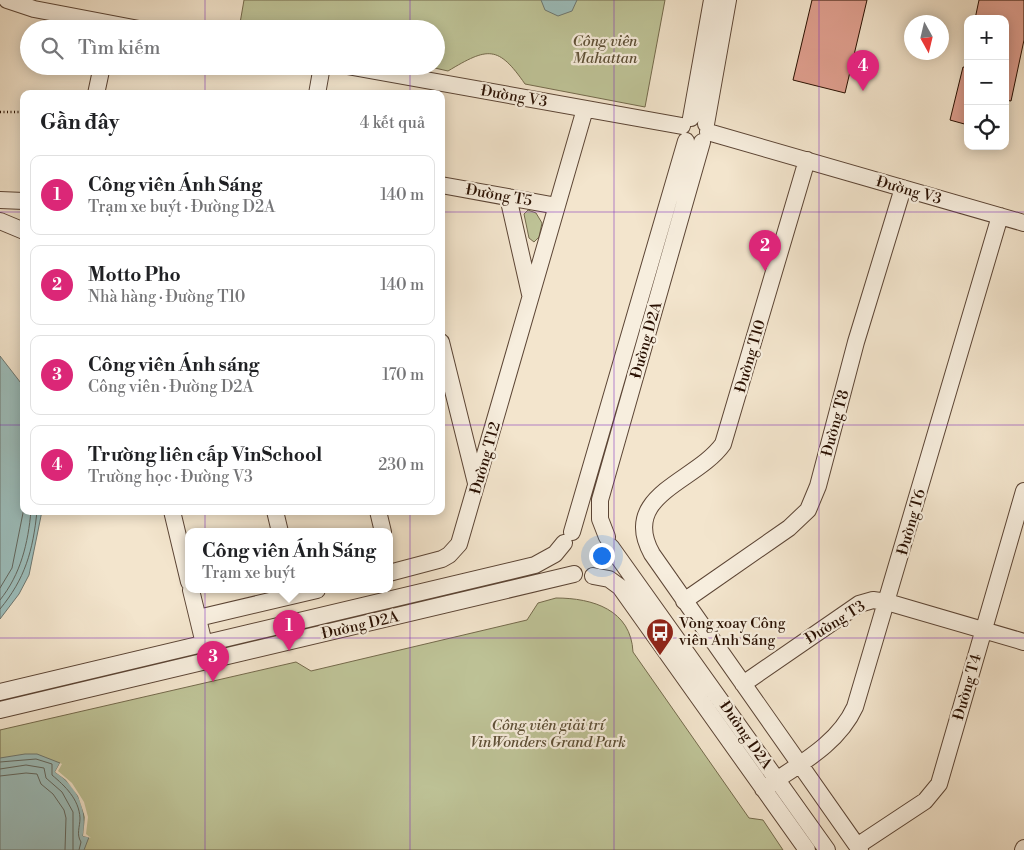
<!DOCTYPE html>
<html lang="vi">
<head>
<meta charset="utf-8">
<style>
	body { margin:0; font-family:"Libre Bodoni",serif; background:#f6f6f6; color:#202124 }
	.controls { position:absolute; right:15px; top:15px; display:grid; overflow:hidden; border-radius:10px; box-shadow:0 2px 12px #0003 }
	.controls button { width:45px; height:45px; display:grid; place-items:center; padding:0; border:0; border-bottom:1px solid #e0e0e0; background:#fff; color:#202124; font:25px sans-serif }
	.compass { position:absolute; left:904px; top:15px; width:45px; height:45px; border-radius:50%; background:#fff; box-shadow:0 2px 12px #0003; rotate:172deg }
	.you { position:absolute; left:601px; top:555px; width:18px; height:18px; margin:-12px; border:4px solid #fff; border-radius:50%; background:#1a73e8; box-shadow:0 0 0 8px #1a73e833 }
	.badge { display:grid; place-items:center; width:32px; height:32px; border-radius:50%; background:#db2777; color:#fff; font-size:16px; font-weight:700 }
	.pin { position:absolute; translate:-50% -41px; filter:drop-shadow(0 1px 2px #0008) }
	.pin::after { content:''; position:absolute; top:26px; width:18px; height:15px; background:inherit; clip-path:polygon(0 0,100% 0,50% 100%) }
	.popup { position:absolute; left:185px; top:528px; width:208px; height:65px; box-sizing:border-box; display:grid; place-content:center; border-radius:10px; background:#fff; filter:drop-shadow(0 1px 4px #0005); font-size:16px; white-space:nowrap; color:#757577 }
	.popup b { font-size:19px; color:#202124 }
	.popup::after { content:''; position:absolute; left:50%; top:100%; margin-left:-10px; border:10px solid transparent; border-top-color:#fff }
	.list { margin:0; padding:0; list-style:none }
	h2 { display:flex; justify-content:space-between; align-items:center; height:65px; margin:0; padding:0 20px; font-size:21px }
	h2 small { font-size:16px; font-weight:400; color:#757577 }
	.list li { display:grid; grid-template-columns:32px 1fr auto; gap:15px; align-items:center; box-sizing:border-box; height:80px; margin:0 10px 10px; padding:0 10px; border:1px solid #e0e0e0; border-radius:10px }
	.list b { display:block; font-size:19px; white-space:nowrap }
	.list p { margin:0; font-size:16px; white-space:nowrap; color:#757577 }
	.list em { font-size:16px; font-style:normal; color:#757577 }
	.icon { flex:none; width:28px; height:28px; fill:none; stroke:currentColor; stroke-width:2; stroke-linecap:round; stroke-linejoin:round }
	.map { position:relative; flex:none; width:1024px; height:850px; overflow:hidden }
	.search { position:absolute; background:#fff; box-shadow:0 2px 12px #0003; left:20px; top:20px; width:425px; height:55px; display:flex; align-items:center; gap:12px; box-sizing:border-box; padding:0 18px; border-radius:28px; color:#757577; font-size:19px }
	.panel { position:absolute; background:#fff; box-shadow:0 2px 12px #0003; left:20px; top:90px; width:425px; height:425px; border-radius:10px }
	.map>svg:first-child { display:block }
	.green { fill:#bec397; stroke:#746a4c }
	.water { fill:#9cbebc; stroke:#6e7872 }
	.pier { fill:#f3e5cd }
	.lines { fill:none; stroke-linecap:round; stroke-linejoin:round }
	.shore { stroke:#62675f; stroke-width:1 }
	.building { fill:#e0a090; stroke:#291002 }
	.minor-casing { stroke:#5c4535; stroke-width:18 }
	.path { stroke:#291002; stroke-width:2.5; stroke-dasharray:1 2.5; stroke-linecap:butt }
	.minor { stroke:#f7eede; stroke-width:16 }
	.grid { fill:none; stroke:#7b2cbf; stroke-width:1; stroke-opacity:0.55 }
	.labels { text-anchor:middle; stroke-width:4.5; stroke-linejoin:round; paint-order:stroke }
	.park-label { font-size:15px; font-style:italic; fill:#5d4f36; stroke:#f7eede }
	.street-label { font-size:15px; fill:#291002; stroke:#f7eede }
	.poi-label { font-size:15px; fill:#291002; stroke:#f7eede; text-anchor:start }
</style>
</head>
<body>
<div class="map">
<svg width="1024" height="850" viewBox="0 0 1024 850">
	<rect width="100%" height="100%" fill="#f3e5cd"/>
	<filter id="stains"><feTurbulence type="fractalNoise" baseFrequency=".004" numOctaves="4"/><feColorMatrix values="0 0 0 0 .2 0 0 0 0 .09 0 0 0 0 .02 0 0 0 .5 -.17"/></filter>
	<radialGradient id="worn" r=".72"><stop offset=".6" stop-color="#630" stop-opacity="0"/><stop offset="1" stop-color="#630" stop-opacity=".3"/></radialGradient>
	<!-- green -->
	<path class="green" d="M244,0H665L645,107L525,84C498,45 488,47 448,71L426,66H436V29H239Z
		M528,210L536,213L542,223L539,237L534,242L529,238L524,214Z
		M556,598C593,598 631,610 633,652L749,818L763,820L783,850H0V730L296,662L311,671L527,620L538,603Z"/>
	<!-- water -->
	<path class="water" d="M541,0H577L572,11L558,16L545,10Z
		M0,356L24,387V511H42L29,575L19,594L0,619Z
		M25,754H37L60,763L55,772C78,786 88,810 83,836L89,837L84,850H0V758Z"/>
	<!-- pier -->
	<path class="pier" d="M60,763L62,764L58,771L72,783L84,802L88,817L86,834L91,838L83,836L85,817L78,796L66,780L55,772Z"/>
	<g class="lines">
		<!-- shore -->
		<path class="shore" d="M0,588L12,568L24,508
			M0,600C21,574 28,543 31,511
			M0,609C25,579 33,551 37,511
			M0,762L36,759L52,764V775C65,786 79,799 80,818C80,827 76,834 81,842L79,850
			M0,769L26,765L44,768L46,778L62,792L73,812V850
			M0,776L26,773L37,774L41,784L53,794L64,810L66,818L65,850"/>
	</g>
	<!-- building -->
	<path class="building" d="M812,0H867L845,93L793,80Z
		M979,0H1024V40L1011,101L1005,100V19H975Z
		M963,67L968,68V125L950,120Z"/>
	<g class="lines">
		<!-- minor casing -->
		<g class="minor-casing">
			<path id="minor" d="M7,0L34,9L139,29
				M347,66L682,126
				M96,94L102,66
				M317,94L322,66
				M691,118L712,0
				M706,124L728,0
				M708,132L1024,223
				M807,160L723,444C696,482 619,495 652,554L860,850
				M441,185L557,206
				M508,197L530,294
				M0,200L24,201
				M0,221L24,231
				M441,342L476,483
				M172,511L189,582
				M275,511L280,532
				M378,511L383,532
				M572,532L686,141
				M607,537L600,519V500L702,142
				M611,547L827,850
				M389,573L442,559L449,555L459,544L585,109
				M593,576L609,579L620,587L807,850
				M191,590L207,656
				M684,601L789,528L808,510L818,486L856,342L903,188
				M198,618L317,590
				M743,684L859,604L873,600L887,602L1024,642
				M0,692L535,565L555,554L564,543
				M0,710L574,574
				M763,789C797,765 837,746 855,707L1000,216
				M857,846L925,801L939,784L1024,491
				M1023,850L1024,848"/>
		</g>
		<!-- path -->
		<path class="path" d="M0,112H24"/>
		<!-- minor -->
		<use href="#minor" class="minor"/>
	</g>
	<!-- grid -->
	<path class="grid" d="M205,0V29M410,0V29M614,0V850M819,0V850M205,66V94M410,66V94M0,212H24M441,212H1024M0,425H24M441,425H1024M205,511V850M410,511V850M0,638H1024"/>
	<!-- icons -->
	<defs>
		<g id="bus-pin" transform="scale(1.4375)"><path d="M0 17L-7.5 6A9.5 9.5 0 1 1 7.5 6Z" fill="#8f2418" stroke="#f7eede"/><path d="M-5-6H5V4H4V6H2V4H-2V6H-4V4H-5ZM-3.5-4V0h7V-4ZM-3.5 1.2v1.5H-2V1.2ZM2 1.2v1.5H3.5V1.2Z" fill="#fff"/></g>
	</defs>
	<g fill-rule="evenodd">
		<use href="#bus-pin" x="660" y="632"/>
	</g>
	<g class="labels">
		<!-- park labels -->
		<g class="park-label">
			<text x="605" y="46">Công viên<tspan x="605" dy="17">Mahattan</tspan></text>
			<text x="548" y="730">Công viên giải trí<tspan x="548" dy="17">VinWonders Grand Park</tspan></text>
		</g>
		<!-- street labels -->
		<g class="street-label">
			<text transform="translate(514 96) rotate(10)" y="5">Đường V3</text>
			<text transform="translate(909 190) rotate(16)" y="5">Đường V3</text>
			<text transform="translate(499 195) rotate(10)" y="5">Đường T5</text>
			<text transform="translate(646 340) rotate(-74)" y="5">Đường D2A</text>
			<text transform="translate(750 356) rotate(-74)" y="5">Đường T10</text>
			<text transform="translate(835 423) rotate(-75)" y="5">Đường T8</text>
			<text transform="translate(485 458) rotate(-74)" y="5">Đường T12</text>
			<text transform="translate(911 522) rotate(-74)" y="5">Đường T6</text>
			<text transform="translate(835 622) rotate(-32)" y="5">Đường T3</text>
			<text transform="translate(360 625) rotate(-13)" y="5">Đường D2A</text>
			<text transform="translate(967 687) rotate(-74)" y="5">Đường T4</text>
			<text transform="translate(746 735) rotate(55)" y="5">Đường D2A</text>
		</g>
		<!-- poi labels -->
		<g class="poi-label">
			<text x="679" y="628">Vòng xoay Công<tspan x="679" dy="17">viên Ánh Sáng</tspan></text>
		</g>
	</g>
	<rect width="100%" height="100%" filter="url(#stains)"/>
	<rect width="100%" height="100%" fill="url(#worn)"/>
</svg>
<div class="controls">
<button>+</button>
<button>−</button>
<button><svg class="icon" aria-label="locate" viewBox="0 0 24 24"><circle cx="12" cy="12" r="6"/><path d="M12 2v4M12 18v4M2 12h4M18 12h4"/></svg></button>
</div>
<svg class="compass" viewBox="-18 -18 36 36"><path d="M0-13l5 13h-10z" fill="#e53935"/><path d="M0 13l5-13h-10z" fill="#757577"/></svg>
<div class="you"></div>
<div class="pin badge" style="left:289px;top:651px">1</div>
<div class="popup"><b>Công viên Ánh Sáng</b>Trạm xe buýt</div>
<div class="pin badge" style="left:765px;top:271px">2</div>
<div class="pin badge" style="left:213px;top:682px">3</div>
<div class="pin badge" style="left:863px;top:91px">4</div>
<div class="search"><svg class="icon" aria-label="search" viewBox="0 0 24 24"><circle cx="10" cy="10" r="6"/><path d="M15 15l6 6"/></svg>Tìm kiếm</div>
<section class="panel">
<h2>Gần đây<small>4 kết quả</small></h2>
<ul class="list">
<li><span class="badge">1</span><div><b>Công viên Ánh Sáng</b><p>Trạm xe buýt · Đường D2A</p></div><em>140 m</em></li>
<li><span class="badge">2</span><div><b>Motto Pho</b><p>Nhà hàng · Đường T10</p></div><em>140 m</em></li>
<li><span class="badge">3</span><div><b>Công viên Ánh sáng</b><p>Công viên · Đường D2A</p></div><em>170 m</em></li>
<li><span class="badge">4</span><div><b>Trường liên cấp VinSchool</b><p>Trường học · Đường V3</p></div><em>230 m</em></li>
</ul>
</section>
</div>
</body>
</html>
